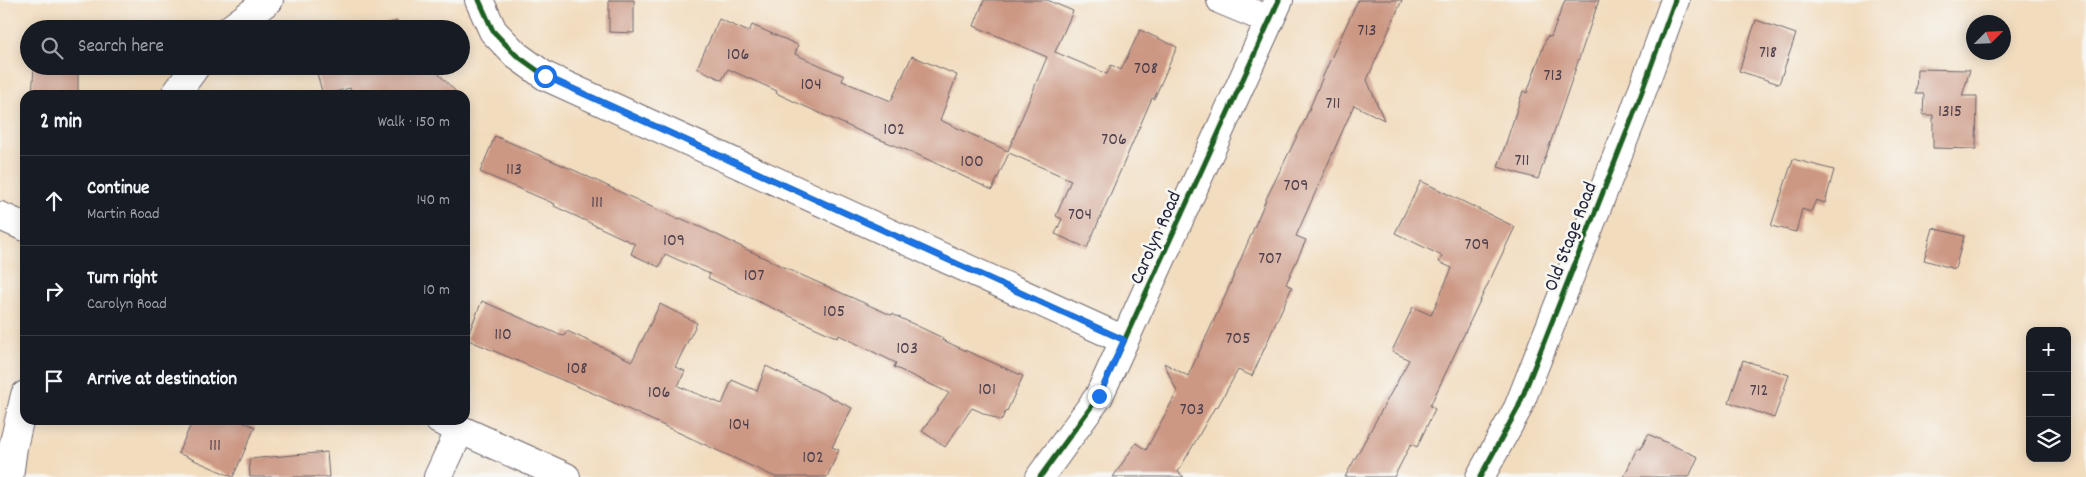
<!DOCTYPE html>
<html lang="en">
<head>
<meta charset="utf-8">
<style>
	body { margin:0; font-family:Dekko,sans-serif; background:#242831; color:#f1f3f6 }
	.controls { position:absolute; right:15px; bottom:15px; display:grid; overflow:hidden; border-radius:10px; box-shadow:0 2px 12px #0003 }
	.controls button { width:45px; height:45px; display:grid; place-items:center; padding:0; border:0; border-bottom:1px solid #363941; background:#171b24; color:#f1f3f6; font:25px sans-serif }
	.compass { position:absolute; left:1966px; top:15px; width:45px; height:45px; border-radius:50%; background:#171b24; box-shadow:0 2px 12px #0003; rotate:66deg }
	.stop { position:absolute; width:15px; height:15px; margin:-11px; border:4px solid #1a73e8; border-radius:50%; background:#fff }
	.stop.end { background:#1a73e8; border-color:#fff; box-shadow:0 1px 5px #0008 }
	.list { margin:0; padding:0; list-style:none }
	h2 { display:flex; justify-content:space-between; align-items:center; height:65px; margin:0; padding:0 20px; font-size:21px }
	h2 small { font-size:16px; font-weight:400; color:#9ea1a6 }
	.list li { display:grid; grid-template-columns:32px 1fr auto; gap:15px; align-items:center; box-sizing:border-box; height:90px; padding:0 20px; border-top:1px solid #363941 }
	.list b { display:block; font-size:19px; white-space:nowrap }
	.list p { margin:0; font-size:16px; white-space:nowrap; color:#9ea1a6 }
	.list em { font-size:16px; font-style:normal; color:#9ea1a6 }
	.icon { flex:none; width:28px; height:28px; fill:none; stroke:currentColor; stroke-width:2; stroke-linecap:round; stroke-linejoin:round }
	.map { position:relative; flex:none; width:2086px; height:477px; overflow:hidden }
	.search { position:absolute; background:#171b24; box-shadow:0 2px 12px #0003; left:20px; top:20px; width:450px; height:55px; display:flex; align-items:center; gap:12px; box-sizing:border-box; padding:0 18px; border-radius:28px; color:#9ea1a6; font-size:19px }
	.panel { position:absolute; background:#171b24; box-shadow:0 2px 12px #0003; left:20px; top:90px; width:450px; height:335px; border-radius:15px }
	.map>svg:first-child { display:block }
	.building { fill:#cc9783 }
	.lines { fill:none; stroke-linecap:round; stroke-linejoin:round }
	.street-casing { stroke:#6b6369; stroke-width:30 }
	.street { stroke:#fff; stroke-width:28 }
	.cycleway-casing { stroke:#f6f6f2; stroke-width:8 }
	.cycleway { stroke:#1b5e20; stroke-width:5 }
	.route { stroke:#1a73e8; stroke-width:6 }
	.labels { text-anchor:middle; stroke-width:5; stroke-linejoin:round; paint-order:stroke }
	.number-label { font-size:18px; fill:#4c3f4d }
	.street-label { font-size:20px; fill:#22223b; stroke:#f6f6f2 }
</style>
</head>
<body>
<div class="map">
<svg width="2086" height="477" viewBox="0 0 2086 477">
	<rect width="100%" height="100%" fill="#f6f6f2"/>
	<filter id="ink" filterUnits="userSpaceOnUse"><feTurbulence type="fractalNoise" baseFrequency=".02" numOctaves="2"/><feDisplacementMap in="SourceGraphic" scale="10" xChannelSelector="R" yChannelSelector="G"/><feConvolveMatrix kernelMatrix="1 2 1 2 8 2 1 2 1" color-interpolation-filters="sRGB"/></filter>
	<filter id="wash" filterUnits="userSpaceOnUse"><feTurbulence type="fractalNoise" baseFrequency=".0096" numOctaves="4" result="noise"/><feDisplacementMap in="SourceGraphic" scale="20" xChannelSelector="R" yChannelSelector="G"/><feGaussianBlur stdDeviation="1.12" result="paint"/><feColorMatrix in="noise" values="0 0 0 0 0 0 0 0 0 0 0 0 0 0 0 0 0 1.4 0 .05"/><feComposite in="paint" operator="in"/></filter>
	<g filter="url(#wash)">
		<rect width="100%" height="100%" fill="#f2dcbe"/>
		<g id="blocks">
			<!-- building -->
			<path class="building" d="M609,0H634V33L609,32Z
				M984,0H1047L1073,11L1055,52L1107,74L1111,65L1121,70L1140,30L1177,47L1154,99L1152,98L1087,248L1055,234L1062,219L1056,216L1071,180L1009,153L992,190L914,153L866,134L804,106L776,93L777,91L728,69L722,80L697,68L719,19L749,32L752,25L798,45L795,54L844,76L842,81L891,101L912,56L957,75L940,120L1008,151L1047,57L974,26Z
				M1358,0H1402L1367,80L1384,120L1354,105L1296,236L1306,240L1286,284L1292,287L1252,376L1238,370L1217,408L1215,407L1178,472L1184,477H1113L1136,443L1146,450L1177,392L1164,363L1188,376L1226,294L1267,197L1303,124L1327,67Z
				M1565,0H1599L1538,179L1498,167L1523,91L1527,93L1547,36L1551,37Z
				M1756,20L1796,34L1779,84L1739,71Z
				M397,21L400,29H370L378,27Z
				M315,66H431L459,95H352L350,88L323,95Z
				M78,67V95H32L34,68Z
				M1917,69L1970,70L1962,96H1977L1976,149L1933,148V115H1923L1924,94H1916Z
				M495,136L578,172L679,220L680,218L711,232L781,266L891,315L892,314L943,338L942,340L1023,376L1007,411L1006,410L1001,421L972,408L945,447L922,431L949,393L894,367L896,363L839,335L838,338L796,319L708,278L710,274L665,254L659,267L631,254L635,244L554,206L555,204L480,172Z
				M1793,159L1834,170L1825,203L1816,200L1811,212L1802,209L1796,232L1771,226Z
				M1421,181L1515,227L1430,406L1435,409L1417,447L1411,444L1394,477H1345L1409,360L1392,351L1413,307L1431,315L1452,268L1439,262L1442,256L1395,233Z
				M1933,228L1964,236L1955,269L1924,260Z
				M482,301L560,335L564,336L567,331L632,361L660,304L697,323L675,367L685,371L678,386L722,404L732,380L757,391L766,366L852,408L832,447L839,450L827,477H775L595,394L466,339Z
				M1743,360L1789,375L1774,418L1729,402Z
				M193,420H239L255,427L233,477L178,453Z
				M1648,434L1698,457L1689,477H1624L1637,448L1641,449Z
				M327,452L329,477H250L249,459Z"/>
		</g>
	</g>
	<g filter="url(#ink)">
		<use href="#blocks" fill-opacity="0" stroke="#6b6369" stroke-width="1"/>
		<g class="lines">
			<!-- street casing -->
			<g class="street-casing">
				<path id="street" d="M479,0L493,31L516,55L545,76L1124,340
					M1221,0L1269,20
					M230,29L269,0
					M175,95L196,66
					M0,216L25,227
					M439,420L566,477
					M9,477L13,447L25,395
					M438,477L460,430
					M1040,477L1099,396L1279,0
					M1480,477L1518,408L1633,116L1675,0"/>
			</g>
			<!-- street -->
			<use href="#street" class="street"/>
			<!-- cycleway casing -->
			<g class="cycleway-casing">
				<path id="cycleway" d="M479,0L493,31L516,55L545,76L1124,340
					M1040,477L1099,396L1279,0
					M1480,477L1518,408L1633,116L1675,0"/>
			</g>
			<!-- cycleway -->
			<use href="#cycleway" class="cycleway"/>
		</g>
	</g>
	<g class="lines" filter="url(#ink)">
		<!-- route -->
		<path class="route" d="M545,76L1124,340L1099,396"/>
	</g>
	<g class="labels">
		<!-- number labels -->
		<g class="number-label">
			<text x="1367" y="35">713</text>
			<text x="1768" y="57">718</text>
			<text x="738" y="59">106</text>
			<text x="1146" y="73">708</text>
			<text x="1553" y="80">713</text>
			<text x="811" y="89">104</text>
			<text x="1333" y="108">711</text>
			<text x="1950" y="116">1315</text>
			<text x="894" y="134">102</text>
			<text x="1114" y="144">706</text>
			<text x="1522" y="165">711</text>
			<text x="972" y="166">100</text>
			<text x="514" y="174">113</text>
			<text x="1296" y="190">709</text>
			<text x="597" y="207">111</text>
			<text x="1080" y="219">704</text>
			<text x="674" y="245">109</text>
			<text x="1477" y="249">709</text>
			<text x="1270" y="263">707</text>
			<text x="754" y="280">107</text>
			<text x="834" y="316">105</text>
			<text x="503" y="339">110</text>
			<text x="1238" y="343">705</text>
			<text x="907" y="353">103</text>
			<text x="577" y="373">108</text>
			<text x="987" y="394">101</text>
			<text x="1759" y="395">712</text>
			<text x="659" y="397">106</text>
			<text x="1192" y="414">703</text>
			<text x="739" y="429">104</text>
			<text x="215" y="450">111</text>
			<text x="813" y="462">102</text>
		</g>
		<!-- street labels -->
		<g class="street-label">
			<text transform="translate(1569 236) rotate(-69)" y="7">Old Stage Road</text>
			<text transform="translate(1154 237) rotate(-66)" y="7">Carolyn Road</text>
		</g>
	</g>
</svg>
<div class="controls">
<button>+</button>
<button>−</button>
<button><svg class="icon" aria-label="layers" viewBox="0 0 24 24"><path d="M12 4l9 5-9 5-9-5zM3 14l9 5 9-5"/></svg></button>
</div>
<svg class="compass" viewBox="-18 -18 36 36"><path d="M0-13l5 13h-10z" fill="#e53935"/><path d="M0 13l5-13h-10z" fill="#9ea1a6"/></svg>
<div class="stop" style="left:545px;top:76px"></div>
<div class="stop end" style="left:1099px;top:396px"></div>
<div class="search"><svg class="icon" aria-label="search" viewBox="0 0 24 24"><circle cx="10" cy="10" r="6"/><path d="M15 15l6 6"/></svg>Search here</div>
<section class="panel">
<h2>2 min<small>Walk · 150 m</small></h2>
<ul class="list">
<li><svg class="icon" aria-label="ahead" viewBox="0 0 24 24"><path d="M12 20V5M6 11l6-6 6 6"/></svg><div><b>Continue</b><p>Martin Road</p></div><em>140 m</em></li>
<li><svg class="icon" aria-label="right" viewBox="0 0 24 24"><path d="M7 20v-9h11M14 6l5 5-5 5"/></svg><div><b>Turn right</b><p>Carolyn Road</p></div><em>10 m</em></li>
<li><svg class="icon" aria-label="arrive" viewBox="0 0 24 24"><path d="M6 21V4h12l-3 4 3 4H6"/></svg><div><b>Arrive at destination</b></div></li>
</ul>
</section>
</div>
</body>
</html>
